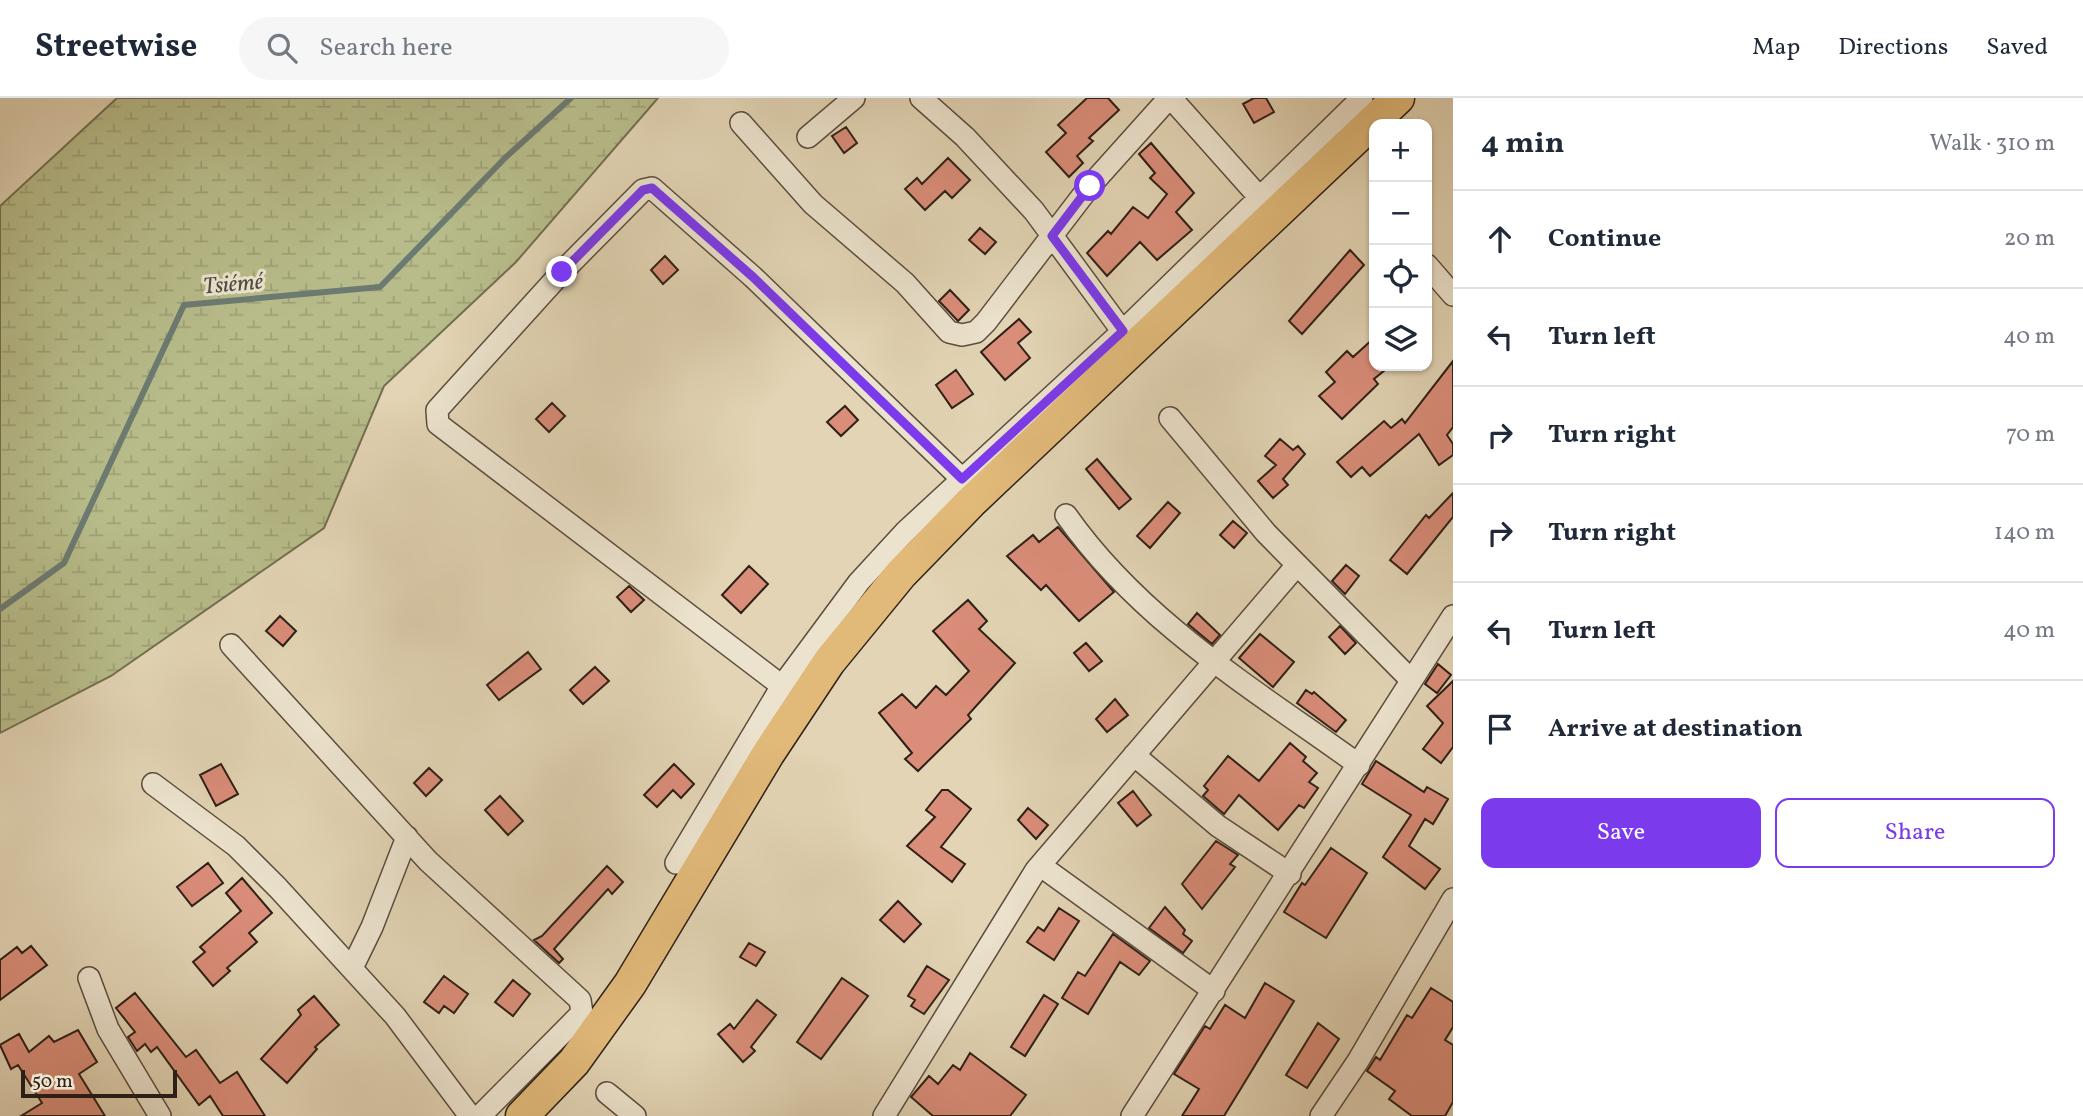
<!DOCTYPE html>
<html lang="en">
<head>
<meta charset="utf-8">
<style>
	body { margin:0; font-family:Vollkorn,serif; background:#f6f6f7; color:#1f2937 }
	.controls { position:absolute; right:21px; top:21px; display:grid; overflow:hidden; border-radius:14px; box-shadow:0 2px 5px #0004 }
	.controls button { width:63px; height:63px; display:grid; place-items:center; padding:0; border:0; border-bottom:2px solid #e0e1e3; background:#fff; color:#1f2937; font:35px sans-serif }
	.scale { position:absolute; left:21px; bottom:18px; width:156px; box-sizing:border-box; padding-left:7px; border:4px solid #2e2017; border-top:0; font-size:19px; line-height:24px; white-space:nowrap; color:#2e2017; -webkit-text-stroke:5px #ece3ce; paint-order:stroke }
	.stop { position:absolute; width:21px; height:21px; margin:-16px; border:5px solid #7c3aed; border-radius:50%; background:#fff }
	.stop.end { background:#7c3aed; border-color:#fff; box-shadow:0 2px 7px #0008 }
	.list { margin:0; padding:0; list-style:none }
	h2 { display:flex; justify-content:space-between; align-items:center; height:91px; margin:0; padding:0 28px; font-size:30px }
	h2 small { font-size:23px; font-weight:400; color:#747a83 }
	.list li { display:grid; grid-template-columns:46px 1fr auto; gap:21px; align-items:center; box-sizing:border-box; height:98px; padding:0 28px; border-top:2px solid #e0e1e3 }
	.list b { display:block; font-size:26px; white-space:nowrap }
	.list em { font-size:23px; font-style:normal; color:#747a83 }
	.actions { display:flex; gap:14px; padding:21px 28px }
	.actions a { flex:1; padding:16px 0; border:2px solid #7c3aed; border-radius:14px; text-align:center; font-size:24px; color:#7c3aed }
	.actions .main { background:#7c3aed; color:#fff }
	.icon { flex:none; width:38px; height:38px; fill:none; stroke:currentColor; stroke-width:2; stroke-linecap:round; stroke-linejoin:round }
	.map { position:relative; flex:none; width:1453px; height:1018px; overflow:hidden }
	header { display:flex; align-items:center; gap:42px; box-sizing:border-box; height:98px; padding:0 35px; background:#fff; border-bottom:2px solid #e0e1e3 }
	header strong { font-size:33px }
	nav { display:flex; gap:38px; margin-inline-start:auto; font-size:24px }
	.search { width:490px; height:63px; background:#f6f6f7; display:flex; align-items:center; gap:18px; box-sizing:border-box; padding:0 24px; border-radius:38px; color:#747a83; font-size:26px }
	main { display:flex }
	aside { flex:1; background:#fff }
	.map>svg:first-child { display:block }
	.wetland { fill:url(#wetland-marsh); stroke:#726e50; stroke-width:2 }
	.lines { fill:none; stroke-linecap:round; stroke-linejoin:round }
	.stream { stroke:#6c7b72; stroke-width:6 }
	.building { fill:#da8d79; stroke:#2e2017; stroke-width:2 }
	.street-casing { stroke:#5b4d3e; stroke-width:24 }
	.primary-casing { stroke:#2e2017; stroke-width:35 }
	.street { stroke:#ece3ce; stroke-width:21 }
	.primary { stroke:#e1ba7a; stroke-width:32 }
	.route { stroke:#7c3aed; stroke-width:9 }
	.labels { text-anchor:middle; stroke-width:6; stroke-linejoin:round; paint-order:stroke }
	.water-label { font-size:23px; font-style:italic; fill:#4d4e44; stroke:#ece3ce }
</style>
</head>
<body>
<header>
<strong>Streetwise</strong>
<div class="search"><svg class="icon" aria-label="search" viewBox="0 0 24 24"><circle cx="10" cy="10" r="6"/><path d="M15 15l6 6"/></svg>Search here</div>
<nav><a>Map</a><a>Directions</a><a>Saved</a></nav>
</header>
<main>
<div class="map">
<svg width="1453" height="1018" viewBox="0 0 1453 1018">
	<defs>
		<pattern id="wetland-marsh" width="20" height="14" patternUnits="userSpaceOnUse" patternTransform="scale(1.75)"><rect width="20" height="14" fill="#b7bc8a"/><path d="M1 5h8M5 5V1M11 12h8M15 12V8" fill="none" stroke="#9ea176"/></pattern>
	</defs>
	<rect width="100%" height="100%" fill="#e2d4b4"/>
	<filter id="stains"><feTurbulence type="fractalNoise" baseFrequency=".00286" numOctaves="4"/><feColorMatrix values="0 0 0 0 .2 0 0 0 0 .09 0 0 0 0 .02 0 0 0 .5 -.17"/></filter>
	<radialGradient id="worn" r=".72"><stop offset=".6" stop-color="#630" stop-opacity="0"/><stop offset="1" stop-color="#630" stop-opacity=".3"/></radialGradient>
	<!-- wetland -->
	<path class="wetland" d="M117,0H658L516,164L384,288L324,430L111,578L0,635V108Z"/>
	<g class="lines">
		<!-- stream -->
		<path class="stream" d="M0,511L64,465L184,207L380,189L505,60L571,0"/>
	</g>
	<!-- building -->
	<path class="building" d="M1087,0H1108L1119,12L1089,40L1093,43L1077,58L1083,65L1069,79L1046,54L1066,35L1058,27Z
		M1254,0H1266L1274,14L1254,25L1243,6Z
		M846,29L857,45L844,55L832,38Z
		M1151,45L1194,95L1176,114L1192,132L1157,162L1140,144L1107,178L1087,155L1108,133L1111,136L1133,109L1148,120L1167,96L1150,80L1155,75L1139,56Z
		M948,60L970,82L952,100L945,93L925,112L905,91L917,80L922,86Z
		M980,130L996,144L985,156L969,142Z
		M1350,152L1364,167L1302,236L1289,223Z
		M665,158L678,172L663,186L651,172Z
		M950,192L969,212L958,223L939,203Z
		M1019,221L1031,234L1018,245L1030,260L1005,282L981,254Z
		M1374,240V268H1390L1374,281L1378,286L1342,321L1319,298L1335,284L1326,274L1347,253L1353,259Z
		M1453,263V329L1447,337L1453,346V357L1439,367L1419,336L1370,378L1362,369L1351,379L1337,364L1384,323L1391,330L1402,321L1405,325Z
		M956,272L973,296L952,310L936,287Z
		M552,305L565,318L549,334L536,321Z
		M845,308L858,322L841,338L827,324Z
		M1280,341L1293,352L1298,348L1305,356L1283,381L1288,387L1273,400L1258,383L1276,367L1265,358Z
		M1097,361L1131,401L1119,411L1086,371Z
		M1453,395V419L1407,476L1390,462L1426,417L1429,420Z
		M1168,404L1180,415L1150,450L1137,438Z
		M1233,423L1247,435L1234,450L1220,437Z
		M1058,429L1114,494L1079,523L1046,487L1041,492L1007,458L1033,437L1039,444Z
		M1346,467L1359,478L1345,496L1332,483Z
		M749,468L768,486L741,515L722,497Z
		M629,488L644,502L631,514L617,499Z
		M968,502L987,523L979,531L1015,565L968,617L971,621L918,673L905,661L912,655L879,615L902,596L916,610L936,588L946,597L969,573L933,533Z
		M1197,515L1220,537L1212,546L1188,526Z
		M280,518L296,533L283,548L266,533Z
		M1340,528L1356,545L1345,556L1329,539Z
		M1260,536L1294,564L1273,589L1239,560Z
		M1086,545L1102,563L1089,573L1074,555Z
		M528,554L541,571L499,602L487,587Z
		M1438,566L1451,577L1437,595L1425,586Z
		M595,569L609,583L583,606L570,592Z
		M1453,583V649L1441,665L1423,651L1443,625L1427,608Z
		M1306,592L1312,596L1314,594L1346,622L1336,634L1297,605Z
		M1115,601L1128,617L1107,634L1096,621Z
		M1290,645L1306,659L1303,663L1317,675L1309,684L1318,690L1304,710L1299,707L1278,732L1239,697L1224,716L1203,698L1208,692L1204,688L1228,658L1259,683Z
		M1376,663L1424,694L1427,689L1448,701L1433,726L1425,721L1409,748L1440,771L1425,791L1383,759L1411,717L1362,686Z
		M221,666L238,696L216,708L200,677Z
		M674,666L694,686L681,700L673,692L657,709L644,697Z
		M429,670L442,682L426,698L414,685Z
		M942,692H948L971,711L941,749L965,766L952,784L907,748L935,719L926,712Z
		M1133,693L1151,717L1137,728L1118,705Z
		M500,698L523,723L508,737L485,712Z
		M1028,710L1048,727L1036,741L1018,722Z
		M1216,743L1238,757L1230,766L1235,769L1202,811L1182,786Z
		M1331,750L1367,775L1326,840L1284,814L1302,785L1305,787Z
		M208,765L223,785L192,808L177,789Z
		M607,768L623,784L612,796L608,791L554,851L563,861L559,865L534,842L542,838Z
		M242,780L272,815L249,835L257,844L227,870L230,873L213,888L193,864L205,854L200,849L241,813L226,795Z
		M898,803L921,826L904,844L880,822Z
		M1165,809L1185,832L1183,836L1192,843L1183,855L1149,830Z
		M1059,810L1079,823L1054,862L1027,844L1038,829L1044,833Z
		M1113,836L1150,863L1139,877L1120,864L1088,916L1062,900L1078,874L1085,878Z
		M749,845L765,854L756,868L740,859Z
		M31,848L47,867L0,902V862L17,849L22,855Z
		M927,868L949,882L924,916L911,908L915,902L908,898Z
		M444,878L468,896L454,915L444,908L439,915L424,904Z
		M842,880L868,898L821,961L797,944Z
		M513,882L530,896L513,918L495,904Z
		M1265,885L1294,903L1240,992L1224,1018H1182L1199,991L1174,976L1205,928L1210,931L1225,907L1245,920Z
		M1431,890L1453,904V929L1445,942L1453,947V1004L1445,1018H1412L1389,1001L1395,993L1367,973L1376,959L1380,962L1407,917L1412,920Z
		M135,895L186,959L196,952L220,985L237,974L265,1018H223L210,998L199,1007L157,949L151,954L145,946L137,953L128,939L135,934L116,910Z
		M1044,897L1058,906L1025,958L1011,949Z
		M314,898L339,927L315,949L317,951L287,985L261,961L301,917L298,912Z
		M757,902L776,917L751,949L755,953L743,964L718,936L730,926L734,931Z
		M1318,925L1339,941L1307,990L1286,977Z
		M78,932L97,964L79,976L105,1018H21L42,1005L18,967L11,971L0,947L19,936L29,954L49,938L54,944Z
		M970,955L1026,997L1010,1018H933L911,999L929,978L938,986L953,967L960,972Z"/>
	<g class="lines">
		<!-- street casing -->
		<g class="street-casing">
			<path id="street" d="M921,0L965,39L1034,113L1131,245
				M1171,0L1268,109
				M741,25L813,106L905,185L949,234L962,237L976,234L986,224L1090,88L1169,0
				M808,39L854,0
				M1427,167L1453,197
				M1170,320L1266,435L1410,581
				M1066,417C1141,524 1255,592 1359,667
				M231,547L428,763L580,902L582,915L480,1018
				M782,588L438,326L437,312L562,174L643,92L652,90L753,179L962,381
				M1134,657L1218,728L1290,776
				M153,686L236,748L278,790L395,918L470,1018
				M676,765L782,588L859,484L905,434L1123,233L1362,0
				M1041,768L1214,893
				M352,870L372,829L407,739
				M89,880L108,931L160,1018
				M607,995L635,1018
				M884,1018L1036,772L1297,467
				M1132,1018L1453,518
				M1321,1018L1358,963L1453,801"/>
		</g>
		<!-- primary casing -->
		<g class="primary-casing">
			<path id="primary" d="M522,1018L574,964L630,886L768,656L829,564L901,476L971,404L1398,0"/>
		</g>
		<!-- street -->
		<use href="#street" class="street"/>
		<!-- primary -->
		<use href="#primary" class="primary"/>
	</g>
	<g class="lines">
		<!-- route -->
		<path class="route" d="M562,174L643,92L652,90L753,179L962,381L1123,233L1052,138L1090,88"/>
	</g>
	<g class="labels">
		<!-- water labels -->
		<g class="water-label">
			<text transform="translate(233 185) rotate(-5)" y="8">Tsiémé</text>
		</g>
	</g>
	<rect width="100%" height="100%" filter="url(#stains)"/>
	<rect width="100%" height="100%" fill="url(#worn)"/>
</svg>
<div class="controls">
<button>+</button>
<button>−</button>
<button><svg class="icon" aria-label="locate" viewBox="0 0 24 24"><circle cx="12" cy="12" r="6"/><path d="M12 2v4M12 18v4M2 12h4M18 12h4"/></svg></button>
<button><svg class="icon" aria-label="layers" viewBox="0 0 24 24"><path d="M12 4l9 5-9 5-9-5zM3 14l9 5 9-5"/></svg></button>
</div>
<div class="scale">50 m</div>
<div class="stop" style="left:1090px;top:88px"></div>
<div class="stop end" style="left:562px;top:174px"></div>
</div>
<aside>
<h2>4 min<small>Walk · 310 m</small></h2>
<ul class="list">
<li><svg class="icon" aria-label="ahead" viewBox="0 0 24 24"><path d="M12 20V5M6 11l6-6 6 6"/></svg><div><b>Continue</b></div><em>20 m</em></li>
<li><svg class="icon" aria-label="left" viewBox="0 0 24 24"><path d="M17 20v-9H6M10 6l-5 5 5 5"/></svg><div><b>Turn left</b></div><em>40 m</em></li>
<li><svg class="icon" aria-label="right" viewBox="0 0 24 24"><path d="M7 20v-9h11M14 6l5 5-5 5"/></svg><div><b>Turn right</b></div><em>70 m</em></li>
<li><svg class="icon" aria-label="right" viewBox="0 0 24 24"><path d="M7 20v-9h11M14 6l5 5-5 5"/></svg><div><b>Turn right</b></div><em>140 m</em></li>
<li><svg class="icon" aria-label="left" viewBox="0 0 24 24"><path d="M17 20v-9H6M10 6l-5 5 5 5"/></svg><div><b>Turn left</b></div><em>40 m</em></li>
<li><svg class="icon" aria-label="arrive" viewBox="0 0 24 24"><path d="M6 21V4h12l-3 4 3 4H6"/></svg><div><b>Arrive at destination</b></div></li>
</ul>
<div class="actions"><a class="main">Save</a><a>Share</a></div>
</aside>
</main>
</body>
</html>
